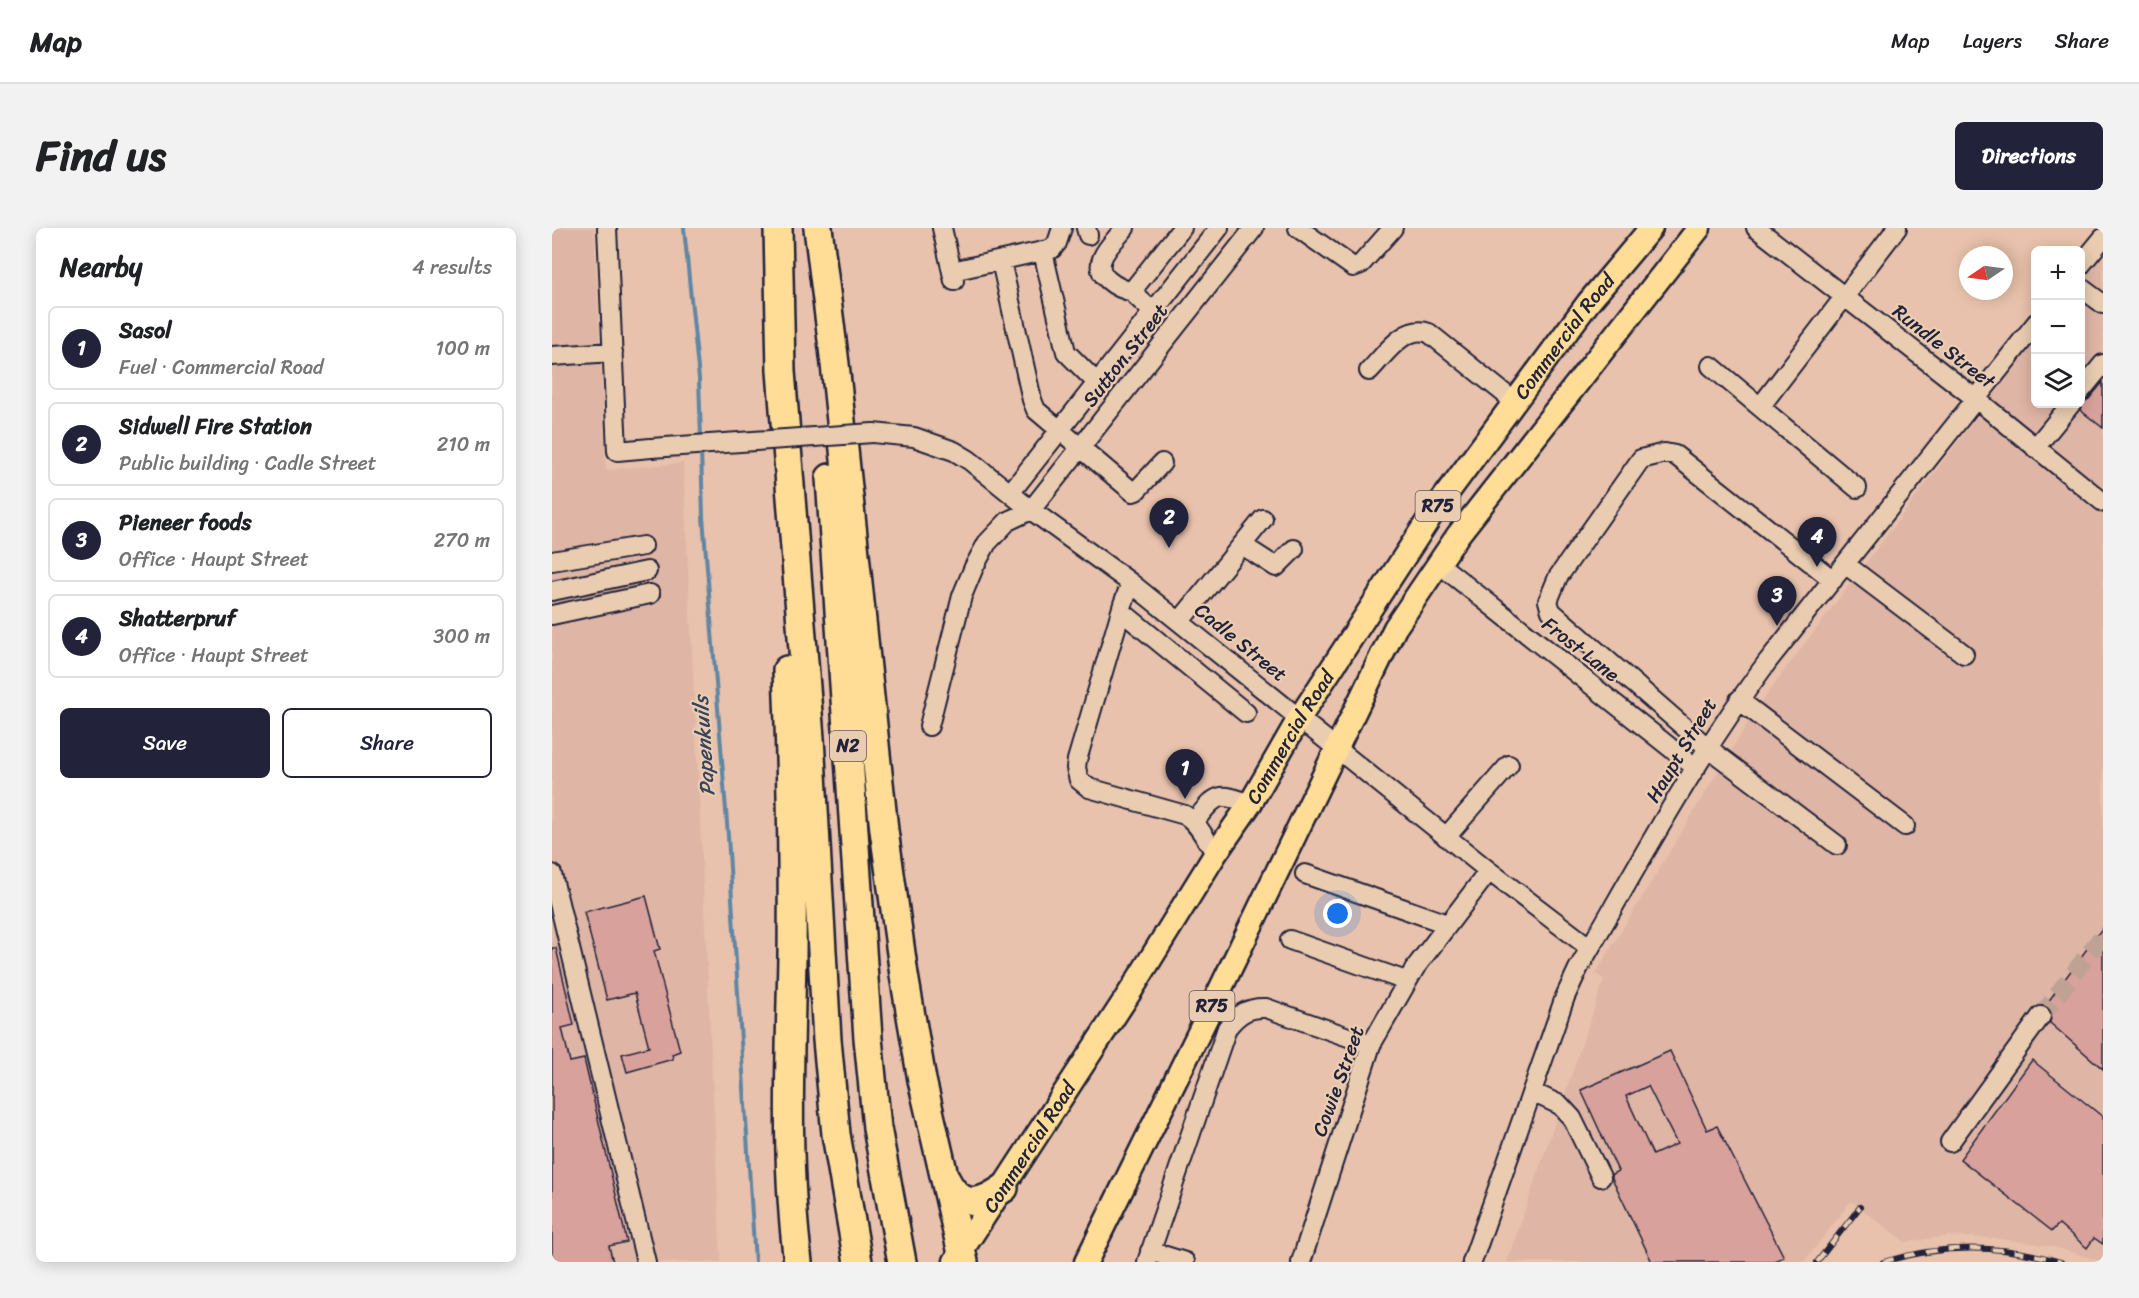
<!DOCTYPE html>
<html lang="en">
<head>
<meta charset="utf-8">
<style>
	body { margin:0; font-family:Sriracha,sans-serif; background:#f2f2f2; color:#202124 }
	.controls { position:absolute; right:18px; top:18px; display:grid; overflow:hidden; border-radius:9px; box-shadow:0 3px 15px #0003 }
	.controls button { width:54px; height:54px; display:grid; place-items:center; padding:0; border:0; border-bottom:2px solid #e0e0e0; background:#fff; color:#202124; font:30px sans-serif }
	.compass { position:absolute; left:1407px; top:18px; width:54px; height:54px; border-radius:50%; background:#fff; box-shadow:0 3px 15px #0003; rotate:257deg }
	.you { position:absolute; left:786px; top:686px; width:21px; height:21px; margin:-15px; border:4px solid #fff; border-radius:50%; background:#1a73e8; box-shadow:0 0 0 9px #1a73e833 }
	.badge { display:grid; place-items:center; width:39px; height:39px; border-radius:50%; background:#22223b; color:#fff; font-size:20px; font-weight:700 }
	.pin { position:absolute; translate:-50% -50px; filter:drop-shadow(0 2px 3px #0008) }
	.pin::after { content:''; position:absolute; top:32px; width:21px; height:18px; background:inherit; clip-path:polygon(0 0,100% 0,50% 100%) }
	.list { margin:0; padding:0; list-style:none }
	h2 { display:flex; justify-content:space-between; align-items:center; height:78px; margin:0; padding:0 24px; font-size:26px }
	h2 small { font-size:20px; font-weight:400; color:#757577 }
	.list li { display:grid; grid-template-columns:39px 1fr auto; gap:18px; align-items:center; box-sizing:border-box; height:84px; margin:0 12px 12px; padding:0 12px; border:2px solid #e0e0e0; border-radius:9px }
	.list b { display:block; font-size:22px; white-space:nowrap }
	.list p { margin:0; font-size:20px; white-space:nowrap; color:#757577 }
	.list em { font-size:20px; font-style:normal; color:#757577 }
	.actions { display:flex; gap:12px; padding:18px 24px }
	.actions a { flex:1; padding:14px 0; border:2px solid #22223b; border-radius:9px; text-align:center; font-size:21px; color:#22223b }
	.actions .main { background:#22223b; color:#fff }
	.icon { flex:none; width:33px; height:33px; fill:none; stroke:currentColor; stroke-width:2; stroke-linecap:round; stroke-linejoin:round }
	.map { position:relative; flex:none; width:1551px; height:1034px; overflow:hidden; border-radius:9px }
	header { display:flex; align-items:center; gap:36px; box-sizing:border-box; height:84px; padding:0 30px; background:#fff; border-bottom:2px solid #e0e0e0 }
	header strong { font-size:28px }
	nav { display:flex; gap:33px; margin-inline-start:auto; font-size:21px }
	.intro { display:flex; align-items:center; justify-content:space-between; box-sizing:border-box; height:144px; padding:0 36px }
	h1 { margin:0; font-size:42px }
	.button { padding:15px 27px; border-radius:9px; background:#22223b; color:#fff; font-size:21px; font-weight:700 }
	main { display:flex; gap:36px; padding:0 36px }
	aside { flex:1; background:#fff; border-radius:9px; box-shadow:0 3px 15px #0003 }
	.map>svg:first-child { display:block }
	.built { fill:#dfb5a5 }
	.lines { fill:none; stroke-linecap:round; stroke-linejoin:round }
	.stream { stroke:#6086a4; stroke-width:4 }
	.building { fill:#d8a19c; stroke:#22223b; stroke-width:1.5; fill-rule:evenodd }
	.minor-tunnel { stroke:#c0a295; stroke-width:18; stroke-dasharray:18 9; stroke-linecap:butt }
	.minor-casing { stroke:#22223b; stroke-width:22 }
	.major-casing { stroke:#22223b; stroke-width:27 }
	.highway-casing { stroke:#22223b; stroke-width:32 }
	.minor { stroke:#eacdb1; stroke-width:18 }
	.major { stroke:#ffdd96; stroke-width:22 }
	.highway { stroke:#ffdd96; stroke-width:27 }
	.rail-casing { stroke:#22223b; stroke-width:6 }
	.rail { stroke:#eacdb1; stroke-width:4; stroke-dasharray:11; stroke-linecap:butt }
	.minor-bridge-casing { stroke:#22223b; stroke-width:22; stroke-linecap:butt }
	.minor-bridge { stroke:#eacdb1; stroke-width:18 }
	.labels { text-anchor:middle; stroke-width:4.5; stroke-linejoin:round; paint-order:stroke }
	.shield { fill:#eacdb1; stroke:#5e555e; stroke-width:1.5 }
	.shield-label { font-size:18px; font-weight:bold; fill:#22223b }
	.street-label { font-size:20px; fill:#22223b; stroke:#eacdb1 }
	.water-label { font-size:21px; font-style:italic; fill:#37435e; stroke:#eacdb1 }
</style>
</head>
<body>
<header>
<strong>Map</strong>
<nav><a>Map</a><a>Layers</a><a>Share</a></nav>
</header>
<div class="intro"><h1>Find us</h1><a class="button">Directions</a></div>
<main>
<aside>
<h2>Nearby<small>4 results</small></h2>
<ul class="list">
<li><span class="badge">1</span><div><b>Sasol</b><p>Fuel · Commercial Road</p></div><em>100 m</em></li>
<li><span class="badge">2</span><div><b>Sidwell Fire Station</b><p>Public building · Cadle Street</p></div><em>210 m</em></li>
<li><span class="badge">3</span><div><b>Pieneer foods</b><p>Office · Haupt Street</p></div><em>270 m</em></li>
<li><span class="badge">4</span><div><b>Shatterpruf</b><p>Office · Haupt Street</p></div><em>300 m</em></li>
</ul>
<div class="actions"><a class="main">Save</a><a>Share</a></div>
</aside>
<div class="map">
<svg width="1551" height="1034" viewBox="0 0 1551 1034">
	<rect width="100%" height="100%" fill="#e8c2ac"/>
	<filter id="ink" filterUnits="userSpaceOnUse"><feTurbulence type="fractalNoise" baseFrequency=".0167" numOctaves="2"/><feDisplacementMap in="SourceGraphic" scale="12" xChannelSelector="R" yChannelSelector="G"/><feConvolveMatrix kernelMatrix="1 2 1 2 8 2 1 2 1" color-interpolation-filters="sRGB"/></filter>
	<g filter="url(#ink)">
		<!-- built -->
		<path class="built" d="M0,0H42L54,242L131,235L169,1034H0Z
			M1551,26V1034L1499,1018L1441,1010L1396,1008L1353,1014L1299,973L1252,1034H955L1052,752L1044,745L1208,475L1483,112L1484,176H1528L1529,55Z"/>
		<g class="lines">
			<!-- stream -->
			<path class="stream" d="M132,0L147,151L149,210
				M149,221L151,289L176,608L203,1034"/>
		</g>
		<!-- building -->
		<path class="building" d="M1551,154V200L1528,182L1530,175L1537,171Z
			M94,668L108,721L102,723L128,823L120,826L121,831L75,844L70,826L97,819L83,765L55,772L32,684Z
			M1551,699V841L1498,795L1499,784L1493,778Z
			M0,720H4L22,797L10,800L18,834L32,831L75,1014L57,1018L61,1034H0Z
			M1118,823L1155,902L1165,898L1232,1029L1219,1034H1100L1060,950V946L1066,943L1029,862ZM1096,858L1125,916L1101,927L1074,868Z
			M1480,832L1551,889V1016L1542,1010L1535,1020L1507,996L1500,1003L1408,931Z"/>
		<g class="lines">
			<!-- minor-tunnel -->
			<path class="minor-tunnel" d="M1489,788L1551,707"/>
			<!-- minor casing -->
			<g class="minor-casing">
				<path id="minor" d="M55,0L65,223L99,220
					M390,0L402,53
					M534,0L536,7
					M573,0C562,14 536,35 556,52C564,59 571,62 582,64
					M746,0L801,39L809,36L841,0
					M1204,0L1424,171L1551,274
					M491,24L514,124L545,155
					M449,33L480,172L484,182L581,264L584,263L610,235
					M1528,38L1551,10
					M400,43L500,21L505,15L510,0
					M1528,59L1551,76
					M601,84L584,68L583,59L630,0
					M0,128L61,124
					M1159,138L1305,260
					M817,143C833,127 852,96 877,105L963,174
					M1528,164L1551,136
					M1208,179L1345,0
					M321,205L362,209L402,223L417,232L479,282L579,355L937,643L1038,720
					M1483,220L1519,176
					M459,264L667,0
					M690,317L724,339L742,321
					M0,333L91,318
					M887,336L1144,540
					M1293,336L1412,426
					M1281,352L1123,227L1113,225L1089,231L1006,349L996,373L999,383L1156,520L1285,617
					M579,355L571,376L525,532L524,540L527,552L537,560L633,587C647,595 653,612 664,625
					M0,363L95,343
					M569,383L694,485
					M0,387L98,366
					M628,393L711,291
					M1187,472L1353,598
					M377,498L410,368L422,339L435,315L456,293L479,282L702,0
					M643,593C664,567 665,563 698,576
					M894,609L957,537
					M0,646L94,1034
					M753,646L895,696
					M738,712L854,753
					M980,864L1008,877L1020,890L1049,949
					M1398,914L1489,788
					M598,1023L633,1034
					M595,1034L675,800C686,786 696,779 714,780L819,817
					M749,1034L819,817L863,740L937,643
					M920,1034L1013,769L1026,741C1086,637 1144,529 1216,433L1484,95"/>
			</g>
			<!-- major casing -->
			<g class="major-casing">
				<g id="major">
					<path id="s1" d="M403,1033L580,761L664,625L698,576L748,489L882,283L1036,75L1099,0"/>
					<path d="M534,1034L666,766L843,400L906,307L1147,0"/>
				</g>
			</g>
			<!-- highway casing -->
			<g class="highway-casing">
				<path id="highway" d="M226,0L229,143L258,510L275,812L284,906L306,1034
					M266,0L283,136L332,602L352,747L370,852L412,1034
					M278,250L316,810L325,900L350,1034
					M235,442C239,538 241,633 240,729C238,831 233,933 246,1034
					M393,950C409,981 426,978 452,960"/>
			</g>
			<!-- minor -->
			<use href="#minor" class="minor"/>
			<!-- major -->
			<use href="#major" class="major"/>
			<!-- highway -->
			<use href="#highway" class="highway"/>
			<!-- rail casing -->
			<g class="rail-casing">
				<path id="rail" d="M1265,1034L1308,979
					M1331,1034C1390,1016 1450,1016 1509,1034"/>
			</g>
			<!-- rail -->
			<use href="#rail" class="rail"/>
			<!-- minor-bridge casing -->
			<g class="minor-bridge-casing">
				<path id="minor-bridge" d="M99,220L321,205"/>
			</g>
			<!-- minor-bridge -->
			<use href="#minor-bridge" class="minor-bridge"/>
		</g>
	</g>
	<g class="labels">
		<!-- shield labels -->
		<g class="shield">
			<rect x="863.5" y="263" width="45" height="30" rx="4.5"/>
			<rect x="278" y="503" width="36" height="30" rx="4.5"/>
			<rect x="637.5" y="763" width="45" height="30" rx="4.5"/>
		</g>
		<g class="shield-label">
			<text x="886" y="284">R75</text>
			<text x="296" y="524">N2</text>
			<text x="660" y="784">R75</text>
		</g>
		<!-- street labels -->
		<g class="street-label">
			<text dy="7" stroke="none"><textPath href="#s1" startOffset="1108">Commercial Road</textPath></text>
			<text transform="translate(1392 118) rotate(38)" y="7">Rundle Street</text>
			<text transform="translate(573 127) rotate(-52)" y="7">Sutton Street</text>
			<text transform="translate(689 414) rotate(39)" y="7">Cadle Street</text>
			<text transform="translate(1029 421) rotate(38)" y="7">Frost Lane</text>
			<text dy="7" stroke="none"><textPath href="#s1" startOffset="622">Commercial Road</textPath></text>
			<text transform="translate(1129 522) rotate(-59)" y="7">Haupt Street</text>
			<text transform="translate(786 853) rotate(-70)" y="7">Cowie Street</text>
			<text dy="7" stroke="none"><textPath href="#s1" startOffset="136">Commercial Road</textPath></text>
		</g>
		<!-- water labels -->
		<g class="water-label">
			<text transform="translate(152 518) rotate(-94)" y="7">Papenkuils</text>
		</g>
	</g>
</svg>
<div class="controls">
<button>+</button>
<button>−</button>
<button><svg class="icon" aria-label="layers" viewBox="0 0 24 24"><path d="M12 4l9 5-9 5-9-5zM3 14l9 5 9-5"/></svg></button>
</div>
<svg class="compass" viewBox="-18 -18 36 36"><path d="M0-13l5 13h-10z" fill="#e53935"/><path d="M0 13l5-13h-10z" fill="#757577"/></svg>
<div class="you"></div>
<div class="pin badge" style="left:633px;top:571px">1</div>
<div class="pin badge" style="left:617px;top:320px">2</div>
<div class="pin badge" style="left:1225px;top:398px">3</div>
<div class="pin badge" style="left:1265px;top:339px">4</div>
</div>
</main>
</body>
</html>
